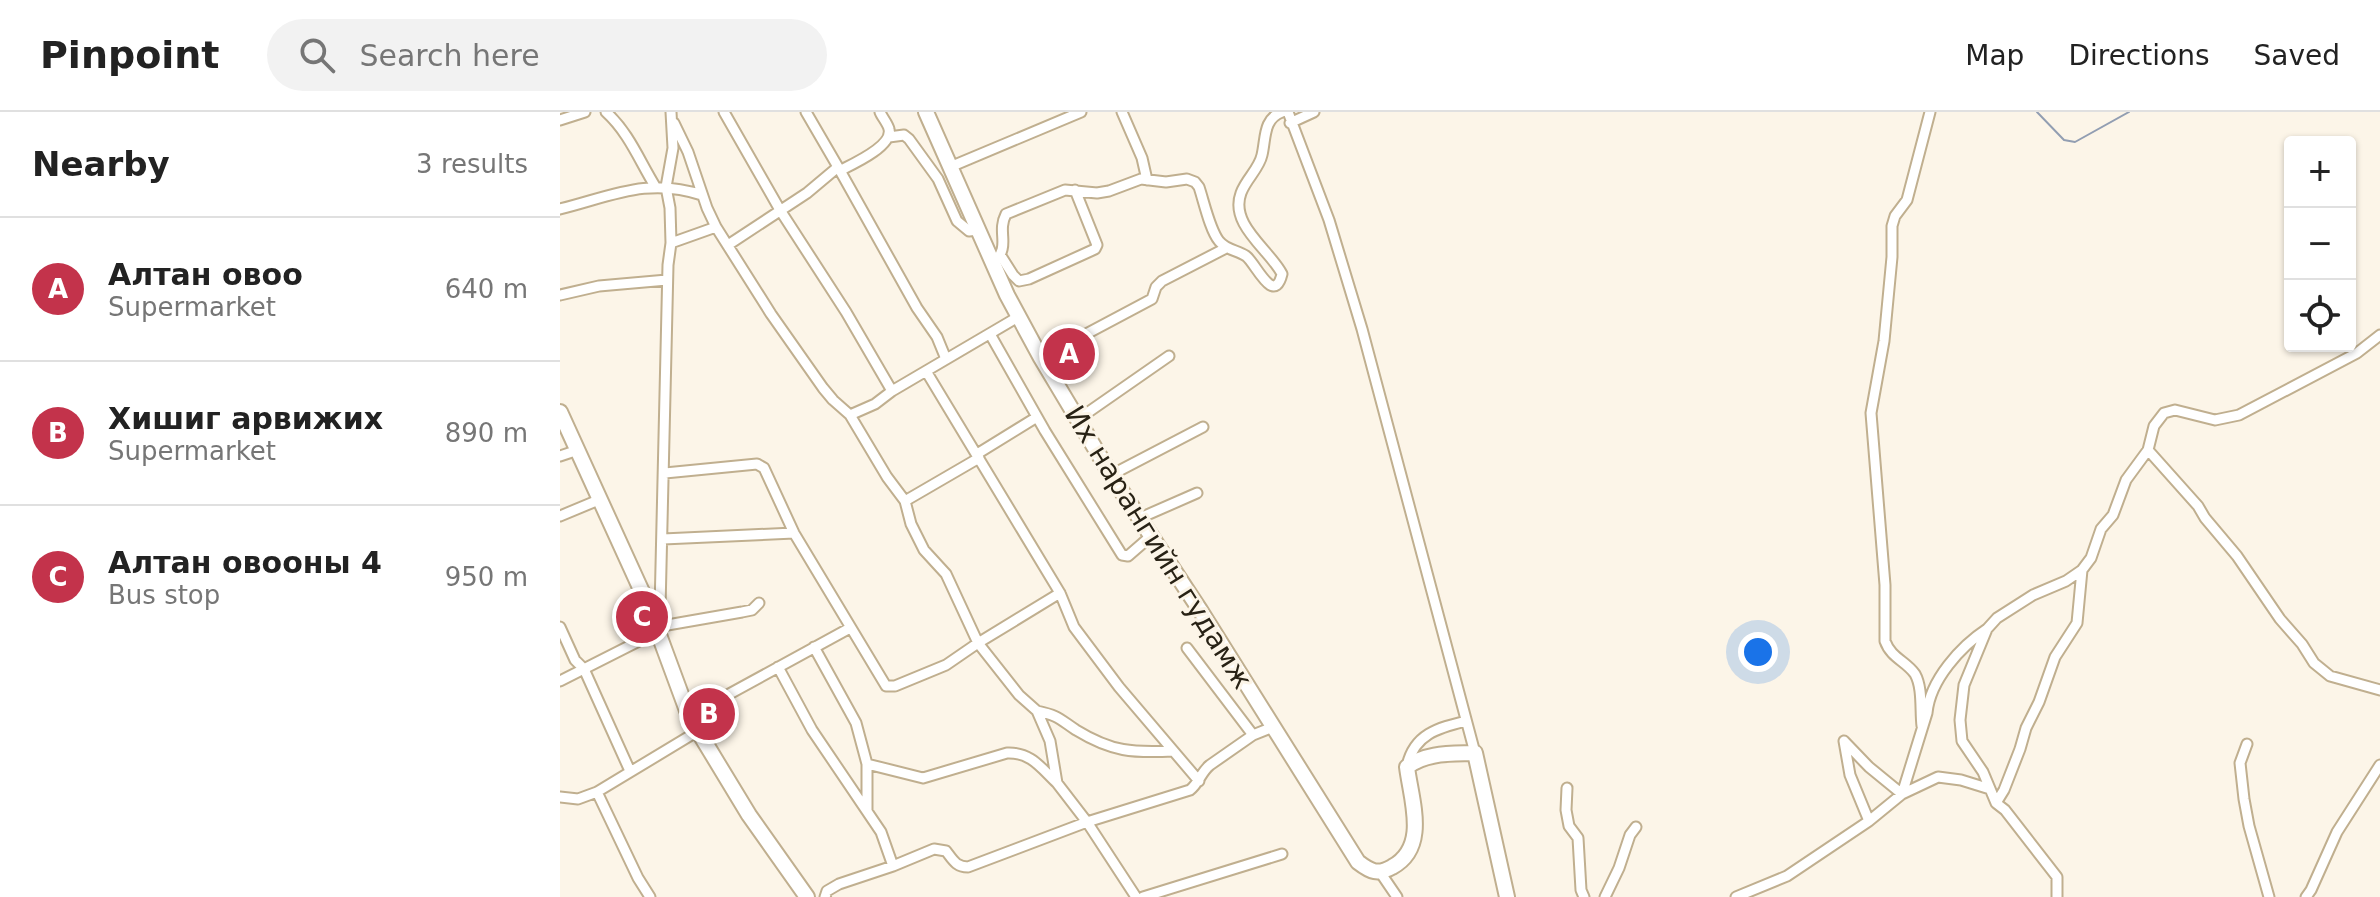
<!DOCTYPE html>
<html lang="en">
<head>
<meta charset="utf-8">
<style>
	body { margin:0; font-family:"DejaVu Sans",sans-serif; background:#f2f2f2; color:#222 }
	.controls { position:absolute; right:24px; top:24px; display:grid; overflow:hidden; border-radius:8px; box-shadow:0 2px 6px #0004 }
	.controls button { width:72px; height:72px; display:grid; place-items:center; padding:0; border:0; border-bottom:2px solid #e0e0e0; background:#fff; color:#222; font:40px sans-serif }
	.you { position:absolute; left:1198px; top:540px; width:28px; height:28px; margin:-20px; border:6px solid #fff; border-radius:50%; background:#1a73e8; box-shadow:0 0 0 12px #1a73e833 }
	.badge { display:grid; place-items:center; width:52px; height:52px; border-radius:50%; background:#c3334b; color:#fff; font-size:26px; font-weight:700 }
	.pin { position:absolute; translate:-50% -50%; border:4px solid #fff; box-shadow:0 2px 8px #0006 }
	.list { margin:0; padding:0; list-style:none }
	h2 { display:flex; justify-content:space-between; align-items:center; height:104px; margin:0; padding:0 32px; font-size:34px }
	h2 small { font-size:26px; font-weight:400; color:#767676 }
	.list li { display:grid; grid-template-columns:52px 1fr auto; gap:24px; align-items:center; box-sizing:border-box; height:144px; padding:0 32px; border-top:2px solid #e0e0e0 }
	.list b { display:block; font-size:30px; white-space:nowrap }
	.list p { margin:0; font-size:26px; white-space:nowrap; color:#767676 }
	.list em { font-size:26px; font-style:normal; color:#767676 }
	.icon { flex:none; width:44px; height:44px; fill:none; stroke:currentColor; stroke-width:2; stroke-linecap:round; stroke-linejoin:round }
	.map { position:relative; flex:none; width:1820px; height:785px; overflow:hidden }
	header { display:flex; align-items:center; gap:48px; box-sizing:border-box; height:112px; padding:0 40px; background:#fff; border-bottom:2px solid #e0e0e0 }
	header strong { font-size:38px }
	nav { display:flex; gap:44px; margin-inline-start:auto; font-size:28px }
	.search { width:560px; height:72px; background:#f2f2f2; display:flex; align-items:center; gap:20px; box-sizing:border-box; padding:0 28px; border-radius:44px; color:#767676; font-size:30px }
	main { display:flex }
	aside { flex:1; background:#fff }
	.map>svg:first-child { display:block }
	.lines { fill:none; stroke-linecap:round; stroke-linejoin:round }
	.stream { stroke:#929eb2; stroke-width:2 }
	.street-casing { stroke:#c0af8f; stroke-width:13 }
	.secondary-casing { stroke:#c0af8f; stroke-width:18 }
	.street { stroke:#fff; stroke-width:9 }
	.secondary { stroke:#fff; stroke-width:14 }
	.labels { text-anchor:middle; stroke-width:6; stroke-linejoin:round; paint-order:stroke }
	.street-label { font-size:28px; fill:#282215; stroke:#fcf5e8 }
</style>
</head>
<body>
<header>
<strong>Pinpoint</strong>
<div class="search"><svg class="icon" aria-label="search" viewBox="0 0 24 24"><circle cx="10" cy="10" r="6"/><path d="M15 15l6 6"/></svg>Search here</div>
<nav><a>Map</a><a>Directions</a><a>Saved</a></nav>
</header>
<main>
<aside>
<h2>Nearby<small>3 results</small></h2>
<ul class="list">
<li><span class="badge">A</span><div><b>Алтан овоо</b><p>Supermarket</p></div><em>640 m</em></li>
<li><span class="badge">B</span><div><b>Хишиг арвижих</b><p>Supermarket</p></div><em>890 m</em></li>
<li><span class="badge">C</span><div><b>Алтан овооны 4</b><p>Bus stop</p></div><em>950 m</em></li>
</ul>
</aside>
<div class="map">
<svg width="1820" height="785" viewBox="0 0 1820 785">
	<rect width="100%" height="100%" fill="#fcf5e8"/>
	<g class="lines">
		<!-- stream -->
		<path class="stream" d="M1477,0L1504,28L1515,30L1569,0"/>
		<!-- street casing -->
		<g class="street-casing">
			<path id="street" d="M46,0C69,21 79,48 95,74
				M164,0L220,98L286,200L332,279
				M246,0L278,55
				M562,0L582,46L587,68
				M728,0L769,108L802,217L915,641
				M0,8L25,0
				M114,11L128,40L147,96L156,115L211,202L263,276L273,288L290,303L315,292L332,279L458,205
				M730,11L754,0
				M329,25L344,23L349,27L378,67L397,109L409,119L418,118
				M390,55L521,0
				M281,58C293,52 333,34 329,17C328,12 322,5 320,0
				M0,97C52,84 88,65 142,83
				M111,131L156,115
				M168,133L247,81L278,55L357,196L377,225L386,247
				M441,144L453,163L459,169L469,167L535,137L537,133L515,78
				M433,152C452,133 436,122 446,102L505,78L537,81L549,79L581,67L606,70L627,67L635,70L639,75C644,90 650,118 659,129C666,138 677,138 686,144C695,150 714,195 722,162C710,138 669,113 681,81C686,67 699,57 702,43C706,26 703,7 722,0
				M0,183L39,174L107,168
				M430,222L485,319L562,443L568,444L591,424
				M481,246L592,187L596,175L602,169L666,136
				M366,259L500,481L514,515L559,575L639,669
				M290,303L327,365L345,389L351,412L364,438L386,462L418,531L459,583L477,599L490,629L497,671L527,710L576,785
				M517,308L609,244
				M1588,338L1638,394L1645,406L1677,444L1720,507L1742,532L1754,551L1770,564L1820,578
				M417,342L477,305
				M0,344L18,338
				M105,361L197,352L204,356L234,421L326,574H335L386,553L418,531L500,481
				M551,363L643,315
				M345,389L419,346
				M0,404L41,387
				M580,406L637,381
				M103,427L234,421
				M0,515L15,548L24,557L70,659
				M96,515L182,500L192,498L199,491
				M254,535L296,611L307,652V698
				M627,536L693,623
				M218,555L252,618L321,720L333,754
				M0,569L87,525L96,515L100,497L108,153L111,131L110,96L106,75L113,36L111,0
				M477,599C499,604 498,606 516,618C552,640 573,641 613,639
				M129,604L290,516
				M1362,614C1360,599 1363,576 1355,562C1346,549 1331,546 1325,529V473L1311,301L1324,229L1332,145V114L1335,104L1347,88L1370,0
				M1284,629L1309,655L1342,682L1378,665L1401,668L1430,677
				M1284,629L1290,663L1309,709
				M1687,632L1680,651L1684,687L1689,714L1709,785
				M307,652L363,666L447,641C471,640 481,656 497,671
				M847,654C854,622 878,616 906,609
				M1007,676L1006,698L1009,714L1018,726L1021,778L1024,785
				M37,680L78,766L90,785
				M0,685L18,687L37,680L138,619
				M1436,691L1444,678L1460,637L1466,616L1479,590L1495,545L1517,511L1522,458
				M820,760L837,785
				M265,785L267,779L279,772L333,754L374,737L386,739C393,748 396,755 408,755L527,710L630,678C639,671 641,660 650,653L693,623L713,615
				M583,785L722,742
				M1045,785L1059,756L1070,723L1076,715
				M1176,785L1227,764L1309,709L1342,682L1367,601C1370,568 1401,534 1427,517
				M1497,785V765L1445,698L1436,691L1423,660L1402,629L1400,608L1404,573L1427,517L1437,506L1473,483L1506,469L1522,458L1531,446L1541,417L1553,403L1566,368L1588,338L1594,314L1604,301L1615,298L1655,308L1679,303L1797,241L1820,223
				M1746,785L1751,778L1777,720L1820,653"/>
		</g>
		<!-- secondary casing -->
		<g class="secondary-casing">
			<path id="secondary" d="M366,0L447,183L481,246L551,363L640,498L798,750C811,760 818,763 832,755C869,735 851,688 847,655C866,640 892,642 915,641L947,785
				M0,300L88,493L129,604L189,703L247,785"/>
		</g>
		<!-- street -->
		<use href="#street" class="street"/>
		<!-- secondary -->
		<use href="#secondary" class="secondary"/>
	</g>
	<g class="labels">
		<!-- street labels -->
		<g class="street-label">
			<text transform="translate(599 435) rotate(58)" y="10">Их нарангийн гудамж</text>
		</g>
	</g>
</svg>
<div class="controls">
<button>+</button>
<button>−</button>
<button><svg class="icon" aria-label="locate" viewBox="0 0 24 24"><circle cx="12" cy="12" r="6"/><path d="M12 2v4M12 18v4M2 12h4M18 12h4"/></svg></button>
</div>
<div class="you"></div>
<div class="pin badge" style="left:509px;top:242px">A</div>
<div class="pin badge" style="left:149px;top:602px">B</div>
<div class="pin badge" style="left:82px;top:505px">C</div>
</div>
</main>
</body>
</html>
